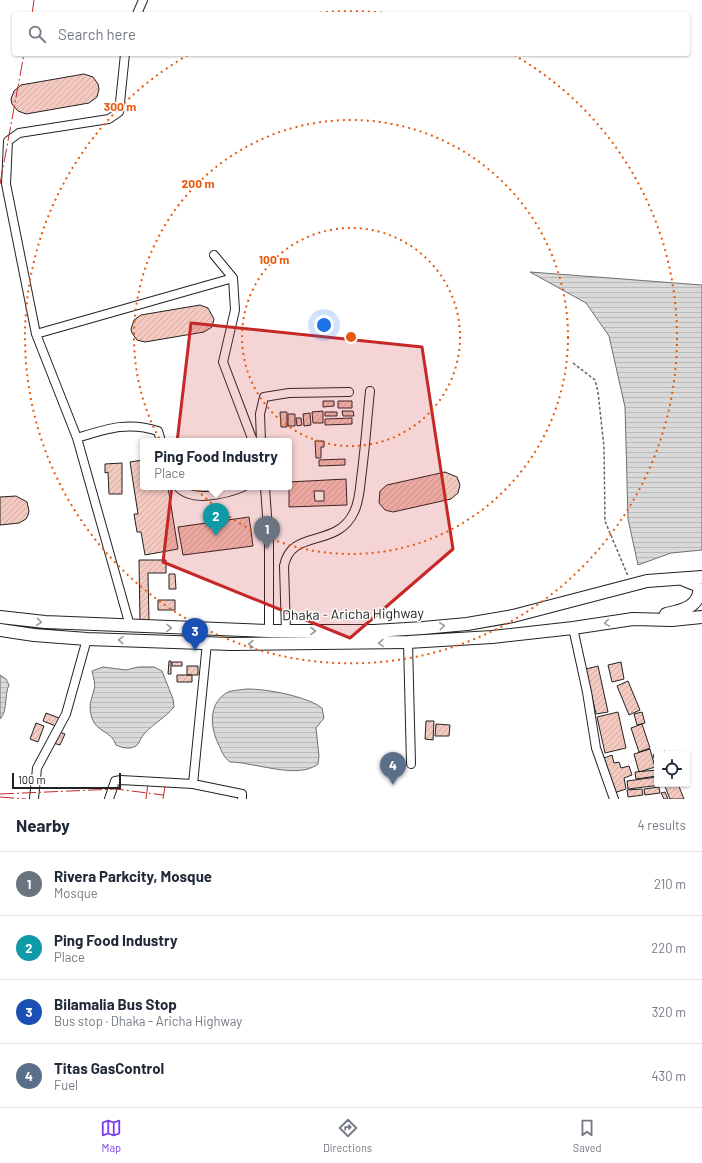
<!DOCTYPE html>
<html lang="en">
<head>
<meta charset="utf-8">
<style>
	body { margin:0; font-family:Barlow,sans-serif; background:#f2f2f3; color:#1f2937 }
	.controls { position:absolute; right:12px; bottom:12px; display:grid; overflow:hidden; border-radius:4px; box-shadow:0 1px 3px #0004 }
	.controls button { width:36px; height:36px; display:grid; place-items:center; padding:0; border:0; border-bottom:1px solid #e0e1e3; background:#fff; color:#1f2937; font:20px sans-serif }
	.scale { position:absolute; left:12px; bottom:10px; width:109px; box-sizing:border-box; padding-left:4px; border:2px solid #222; border-top:0; font-size:11px; line-height:14px; white-space:nowrap; color:#222; -webkit-text-stroke:3px #fff; paint-order:stroke }
	.you { position:absolute; left:324px; top:325px; width:14px; height:14px; margin:-10px; border:3px solid #fff; border-radius:50%; background:#1a73e8; box-shadow:0 0 0 6px #1a73e833 }
	.badge { display:grid; place-items:center; width:26px; height:26px; border-radius:50%; background:#7c3aed; color:#fff; font-size:13px; font-weight:700 }
	.pin { position:absolute; translate:-50% -33px; filter:drop-shadow(0 1px 2px #0008) }
	.pin::after { content:''; position:absolute; top:21px; width:14px; height:12px; background:inherit; clip-path:polygon(0 0,100% 0,50% 100%) }
	.popup { position:absolute; left:140px; top:438px; width:152px; height:52px; box-sizing:border-box; display:grid; place-content:center; border-radius:4px; background:#fff; filter:drop-shadow(0 1px 3px #0005); font-size:13px; white-space:nowrap; color:#747a83 }
	.popup b { font-size:15px; color:#1f2937 }
	.popup::after { content:''; position:absolute; left:50%; top:100%; margin-left:-8px; border:8px solid transparent; border-top-color:#fff }
	.list { margin:0; padding:0; list-style:none }
	h2 { display:flex; justify-content:space-between; align-items:center; height:52px; margin:0; padding:0 16px; font-size:17px }
	h2 small { font-size:13px; font-weight:400; color:#747a83 }
	.list li { display:grid; grid-template-columns:26px 1fr auto; gap:12px; align-items:center; box-sizing:border-box; height:64px; padding:0 16px; border-top:1px solid #e0e1e3 }
	.list b { display:block; font-size:15px; white-space:nowrap }
	.list p { margin:0; font-size:13px; white-space:nowrap; color:#747a83 }
	.list em { font-size:13px; font-style:normal; color:#747a83 }
	.icon { flex:none; width:22px; height:22px; fill:none; stroke:currentColor; stroke-width:2; stroke-linecap:round; stroke-linejoin:round }
	.map { position:relative; flex:none; width:702px; height:799px; overflow:hidden }
	.search { position:absolute; background:#fff; box-shadow:0 1px 3px #0004; left:12px; right:12px; top:12px; height:44px; display:flex; align-items:center; gap:10px; box-sizing:border-box; padding:0 14px; border-radius:4px; color:#747a83; font-size:15px }
	.sheet { height:308px; background:#fff }
	nav { display:flex; justify-content:space-around; align-items:center; box-sizing:border-box; height:56px; border-top:1px solid #e0e1e3; background:#fff; font-size:11px; color:#747a83 }
	nav a { display:grid; justify-items:center; gap:2px }
	nav .on { color:#7c3aed }
	.map>svg:first-child { display:block }
	.water { fill:url(#water-rules); stroke:#6f6f6f }
	.building { fill:url(#building-hatch); stroke:#222; fill-rule:evenodd }
	.lines { fill:none; stroke-linecap:round; stroke-linejoin:round }
	.minor-casing { stroke:#222; stroke-width:10 }
	.highway-casing { stroke:#222; stroke-width:14 }
	.path { stroke:#646464; stroke-width:1.5; stroke-dasharray:3 2; stroke-linecap:butt }
	.minor { stroke:#fff; stroke-width:8 }
	.highway { stroke:#fff; stroke-width:12 }
	.power { stroke:#c62828; stroke-width:1; stroke-dasharray:14 3 2 3; stroke-linecap:butt }
	.oneway { stroke:#9c9c9c }
	.marked { fill:#c62828; fill-opacity:0.2; stroke:#c62828; stroke-width:3; stroke-linejoin:round }
	.ring { fill:none; stroke:#e8590c; stroke-width:2; stroke-dasharray:2 4 }
	.labels { text-anchor:middle; stroke-width:3; stroke-linejoin:round; paint-order:stroke }
	.street-label { font-size:14px; fill:#222; stroke:#fff }
	.centre { fill:#e8590c; stroke:#fff; stroke-width:2 }
	.ring-label { font-size:12px; text-anchor:middle; font-weight:bold; fill:#e8590c; stroke:#fff; stroke-width:3; stroke-linejoin:round; paint-order:stroke }
</style>
</head>
<body>
<div class="map">
<svg width="702" height="799" viewBox="0 0 702 799">
	<defs>
		<pattern id="water-rules" width="6" height="5" patternUnits="userSpaceOnUse"><rect width="6" height="5" fill="#d9d9d9"/><path d="M0 2.5h6" fill="none" stroke="#bababa"/></pattern>
		<pattern id="building-hatch" width="6" height="6" patternUnits="userSpaceOnUse"><rect width="6" height="6" fill="#f3c9c0"/><path d="M-1 1l2-2M0 6l6-6M5 7l2-2" fill="none" stroke="#d0aca5"/></pattern>
	</defs>
	<rect width="100%" height="100%" fill="#fff"/>
	<!-- water -->
	<path class="water" d="M530,272L702,285V550L671,553L638,565L628,519L625,407L609,336L586,303Z
		M103,667L126,670L138,667H154L162,671L173,699L174,707C164,719 154,723 144,734C141,737 140,742 137,745C132,750 122,748 116,745C112,731 96,732 92,718C88,706 91,701 94,690C96,685 93,676 92,671Z
		M0,675L6,679L9,685C4,695 8,711 0,719Z
		M247,689C267,689 306,696 322,708L324,718L316,728L319,756L318,764C298,780 254,762 230,762C223,757 221,749 217,741C210,725 209,702 228,692C233,690 241,690 247,689Z"/>
	<!-- building -->
	<path class="building" d="M84,74L93,77L98,84L99,89L97,97L89,103L26,114L18,111L12,104L11,99L14,91L21,85Z
		M200,305L208,308L214,319L212,327L204,332L145,342L137,340L132,333L131,329L134,320L141,315Z
		M323,401H334V406L323,407Z
		M338,401H352V408H338Z
		M323,411V423H313L312,412Z
		M342,411H353L354,416H343Z
		M280,412H287V427H281Z
		M325,412H337V416H325Z
		M310,413L311,425L304,426L303,414Z
		M288,414H295V426H288Z
		M296,418H301L302,425L297,426Z
		M352,418V424L325,425V419Z
		M315,441H324V447H321V458H316Z
		M345,459V465L319,466V460Z
		M143,460V487H168L178,549L145,555L141,532H137L134,514H138L130,462Z
		M122,463V494H109L108,472L105,473V464Z
		M445,472L457,477L460,485L458,493L451,499L393,512L385,510L379,503L380,491L387,485Z
		M346,479L347,505L289,507V482ZM314,491H324V501H315Z
		M16,496L27,502L29,511L28,515L26,519L19,523L0,525V497Z
		M249,517L253,546L183,555L178,527Z
		M139,560H166V573H148L149,621H140Z
		M169,574H175L176,589H169Z
		M158,600H175V610H158Z
		M169,661H171V674H168Z
		M172,662H182V666H172Z
		M621,662L624,679L612,682L608,665Z
		M187,666H198V675H187Z
		M598,666L608,712L596,714L586,669Z
		M177,675H192V682H177Z
		M628,681L640,710L629,715L617,686Z
		M618,712L626,748L605,753L597,717Z
		M642,712L645,723L637,725L634,714Z
		M46,713L64,720L61,728L43,721Z
		M426,721H434L433,740L425,739Z
		M36,723L44,726L38,742L30,739Z
		M436,724L450,725L449,736H435Z
		M642,724L650,748L639,752L631,728Z
		M54,730L65,734L60,745L50,742Z
		M650,749L655,767L639,772L634,754Z
		M665,751L666,754H657V766L653,755Z
		M612,755L614,763L619,762L621,768L629,766L632,775L624,778L626,789L614,793L604,758Z
		M657,770V776L636,779L635,772Z
		M657,777V784L661,785L628,789L627,781Z
		M664,784H678L684,799H670Z
		M659,787L660,793L645,795L644,789Z
		M642,789L643,795L628,797L627,790Z
		M665,792L668,799H664L661,793Z"/>
	<g class="lines">
		<!-- minor casing -->
		<g class="minor-casing">
			<path id="minor" d="M137,14L143,0
				M125,54L119,112L109,119L19,133L8,141L6,184L36,334L77,438L130,626
				M214,255L233,278L235,310L223,362L253,441
				M36,334L233,278
				M77,438C106,429 128,421 158,431L161,441
				M261,441L260,414L264,397L289,393L349,392
				M178,487C192,503 226,494 243,487
				M265,487L269,545V631
				M573,628L587,692L596,748L614,799
				M286,631L284,566C291,528 337,549 354,512C359,502 360,490 361,479C365,450 367,420 370,391
				M408,642L411,764
				M193,784L207,643
				M34,799L37,768L66,714L87,639
				M109,799L115,781L121,780L193,784L242,794V799"/>
		</g>
		<!-- highway casing -->
		<g class="highway-casing">
			<path id="highway" d="M666,614C680,611 702,607 699,586L684,580
				M0,617L45,622L269,631H374L423,628L467,624L513,616L647,581L702,577
				M0,630L34,635L87,639L231,644L408,642L492,637L573,628L633,619L672,620L702,617"/>
		</g>
		<!-- path -->
		<path class="path" d="M573,363L595,380L598,392L604,447L605,521L628,576"/>
		<!-- minor -->
		<use href="#minor" class="minor"/>
		<!-- highway -->
		<use href="#highway" class="highway"/>
		<!-- power -->
		<path class="power" d="M32,14L34,0
			M0,184L24,54
			M0,794L116,789L163,795
			M0,797L26,799
			M146,799L148,783
			M163,799L165,786"/>
	</g>
	<!-- one-way arrows -->
	<defs><path id="oneway-chevron" d="M-2-3.5L2.5 0L-2 3.5" fill="none" stroke-width="1.6" stroke-linecap="round" stroke-linejoin="round"/></defs>
	<g class="oneway">
		<use href="#oneway-chevron" transform="translate(39 622) rotate(6)"/>
		<use href="#oneway-chevron" transform="translate(607 623) rotate(171)"/>
		<use href="#oneway-chevron" transform="translate(442 626) rotate(-5)"/>
		<use href="#oneway-chevron" transform="translate(169 628) rotate(2)"/>
		<use href="#oneway-chevron" transform="translate(313 631)"/>
		<use href="#oneway-chevron" transform="translate(121 640) rotate(-178)"/>
		<use href="#oneway-chevron" transform="translate(381 643) rotate(179)"/>
		<use href="#oneway-chevron" transform="translate(251 644) rotate(180)"/>
	</g>
	<!-- marked area -->
	<path class="marked" d="M191,323L422,347L453,549L350,638L163,562Z"/>
	<!-- distance rings -->
	<g class="ring">
		<circle cx="351" cy="337" r="109"/>
		<circle cx="351" cy="337" r="217"/>
		<path d="M308 14A326 326 0 0 1 394 14M514 55A326 326 0 1 1 188 55"/>
	</g>
	<g class="labels">
		<!-- street labels -->
		<g class="street-label">
			<text transform="translate(353 614) rotate(-1)" y="5">Dhaka - Aricha Highway</text>
		</g>
	</g>
	<circle cx="351" cy="337" r="6" class="centre"/>
	<g class="ring-label">
		<text x="120" y="111">300 m</text>
		<text x="198" y="188">200 m</text>
		<text x="274" y="264">100 m</text>
	</g>
</svg>
<div class="controls">
<button><svg class="icon" aria-label="locate" viewBox="0 0 24 24"><circle cx="12" cy="12" r="6"/><path d="M12 2v4M12 18v4M2 12h4M18 12h4"/></svg></button>
</div>
<div class="scale">100 m</div>
<div class="you"></div>
<div class="pin badge" style="left:267px;top:549px;background:#6b7280">1</div>
<div class="pin badge" style="left:216px;top:536px;background:#0f9aa8">2</div>
<div class="popup"><b>Ping Food Industry</b>Place</div>
<div class="pin badge" style="left:195px;top:651px;background:#1a4fb4">3</div>
<div class="pin badge" style="left:393px;top:785px;background:#5c6f8a">4</div>
<div class="search"><svg class="icon" aria-label="search" viewBox="0 0 24 24"><circle cx="10" cy="10" r="6"/><path d="M15 15l6 6"/></svg>Search here</div>
</div>
<section class="sheet">
<h2>Nearby<small>4 results</small></h2>
<ul class="list">
<li><span class="badge" style="background:#6b7280">1</span><div><b>Rivera Parkcity, Mosque</b><p>Mosque</p></div><em>210 m</em></li>
<li><span class="badge" style="background:#0f9aa8">2</span><div><b>Ping Food Industry</b><p>Place</p></div><em>220 m</em></li>
<li><span class="badge" style="background:#1a4fb4">3</span><div><b>Bilamalia Bus Stop</b><p>Bus stop · Dhaka - Aricha Highway</p></div><em>320 m</em></li>
<li><span class="badge" style="background:#5c6f8a">4</span><div><b>Titas GasControl</b><p>Fuel</p></div><em>430 m</em></li>
</ul>
</section>
<nav>
<a class="on"><svg class="icon" aria-label="map" viewBox="0 0 24 24"><path d="M3 6l6-2 6 2 6-2v14l-6 2-6-2-6 2zM9 4v14M15 6v14"/></svg>Map</a>
<a><svg class="icon" aria-label="directions" viewBox="0 0 24 24"><path d="M12 3l9 9-9 9-9-9zM9 14v-3h6M13 9l2 2-2 2"/></svg>Directions</a>
<a><svg class="icon" aria-label="saved" viewBox="0 0 24 24"><path d="M7 4h10v16l-5-4-5 4z"/></svg>Saved</a>
</nav>
</body>
</html>
